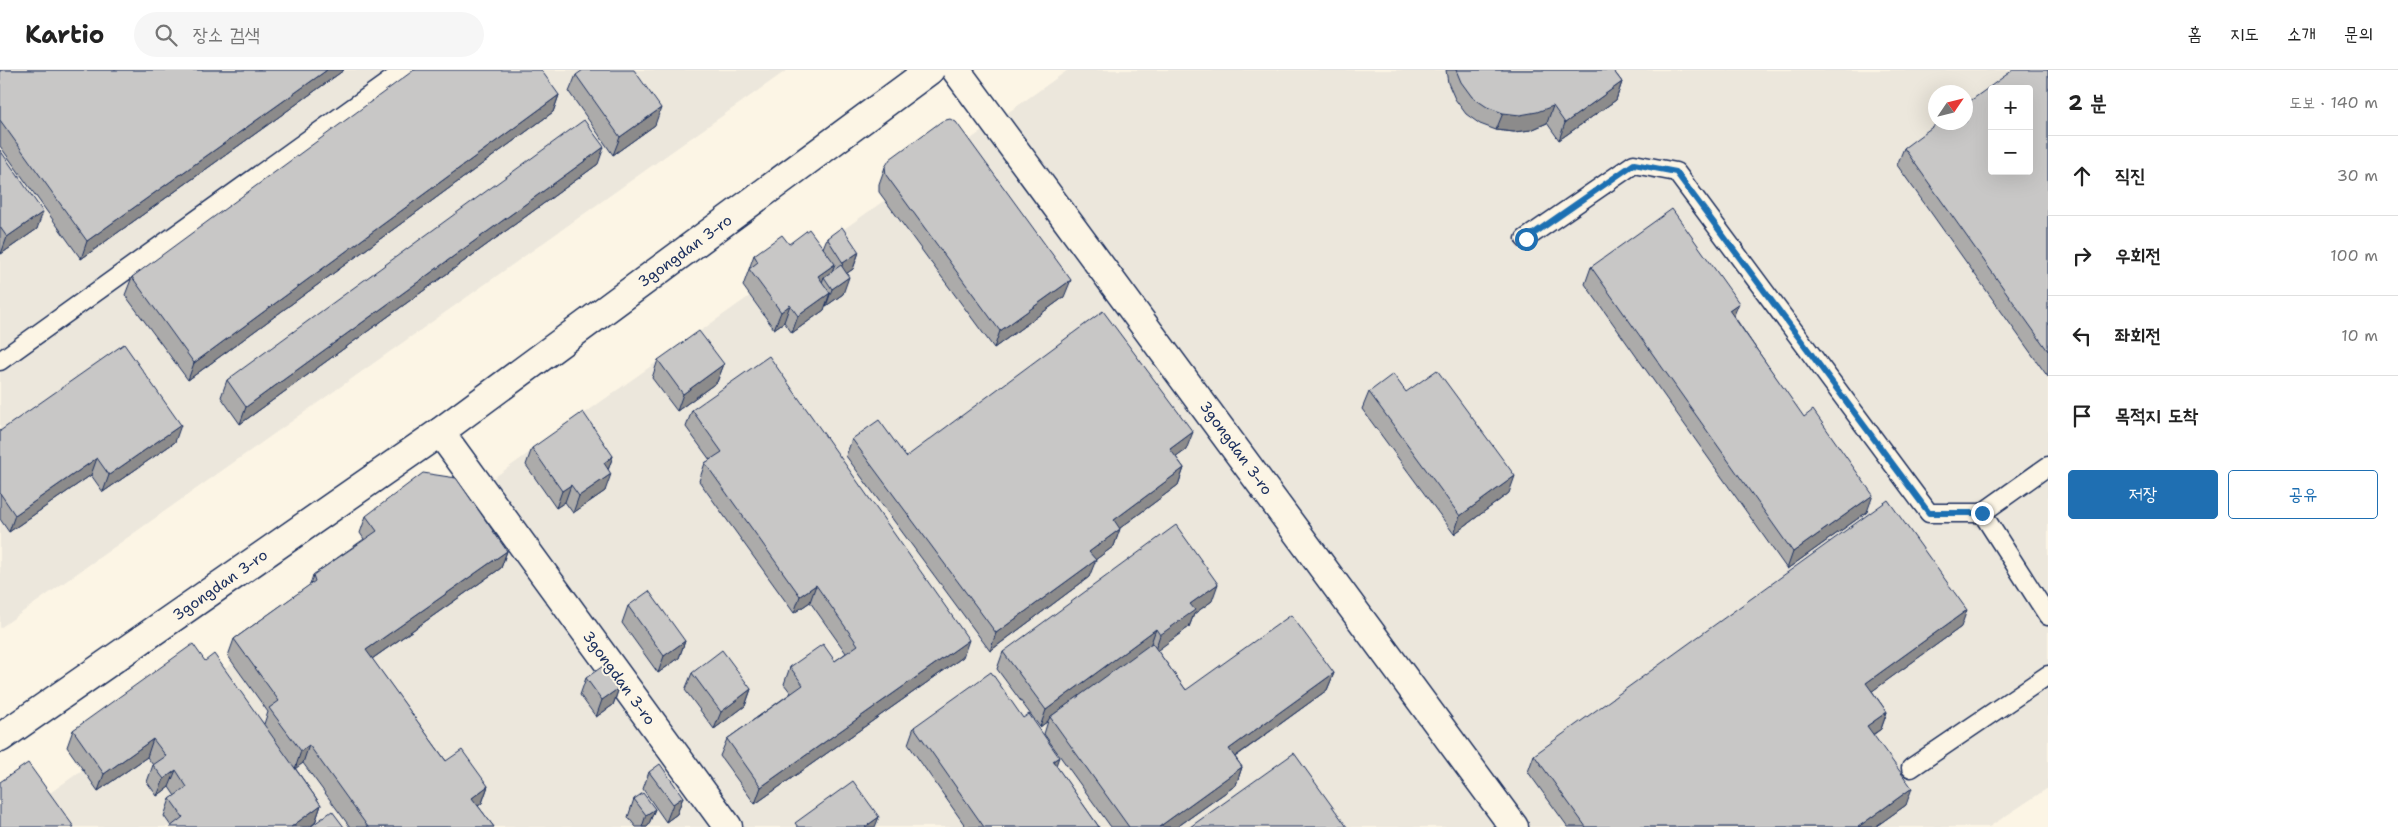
<!DOCTYPE html>
<html lang="ko">
<head>
<meta charset="utf-8">
<style>
	body { margin:0; font-family:"Shantell Sans","Poor Story",sans-serif; background:#f6f6f6; color:#222 }
	.controls { position:absolute; right:15px; top:15px; display:grid; overflow:hidden; border-radius:5px; box-shadow:0 5px 20px #0002 }
	.controls button { width:45px; height:45px; display:grid; place-items:center; padding:0; border:0; border-bottom:1px solid #e0e0e0; background:#fff; color:#222; font:25px sans-serif }
	.compass { position:absolute; left:1928px; top:15px; width:45px; height:45px; border-radius:50%; background:#fff; box-shadow:0 5px 20px #0002; rotate:55deg }
	.stop { position:absolute; width:15px; height:15px; margin:-11px; border:4px solid #1f6fb2; border-radius:50%; background:#fff }
	.stop.end { background:#1f6fb2; border-color:#fff; box-shadow:0 1px 5px #0008 }
	.list { margin:0; padding:0; list-style:none }
	h2 { display:flex; justify-content:space-between; align-items:center; height:65px; margin:0; padding:0 20px; font-size:21px }
	h2 small { font-size:16px; font-weight:400; color:#767676 }
	.list li { display:grid; grid-template-columns:32px 1fr auto; gap:15px; align-items:center; box-sizing:border-box; height:80px; padding:0 20px; border-top:1px solid #e0e0e0 }
	.list b { display:block; font-size:19px; white-space:nowrap }
	.list em { font-size:16px; font-style:normal; color:#767676 }
	.actions { display:flex; gap:10px; padding:15px 20px }
	.actions a { flex:1; padding:11px 0; border:1px solid #1f6fb2; border-radius:5px; text-align:center; font-size:18px; color:#1f6fb2 }
	.actions .main { background:#1f6fb2; color:#fff }
	.icon { flex:none; width:28px; height:28px; fill:none; stroke:currentColor; stroke-width:2; stroke-linecap:round; stroke-linejoin:round }
	.map { position:relative; flex:none; width:2048px; height:757px; overflow:hidden }
	header { display:flex; align-items:center; gap:30px; box-sizing:border-box; height:70px; padding:0 25px; background:#fff; border-bottom:1px solid #e0e0e0 }
	header strong { font-size:24px }
	nav { display:flex; gap:28px; margin-inline-start:auto; font-size:18px }
	.search { width:350px; height:45px; background:#f6f6f6; display:flex; align-items:center; gap:12px; box-sizing:border-box; padding:0 18px; border-radius:28px; color:#767676; font-size:19px }
	main { display:flex }
	aside { flex:1; background:#fff }
	.map>svg:first-child { display:block }
	.built { fill:#ece7dc; fill-rule:evenodd }
	.lines { fill:none; stroke-linecap:round; stroke-linejoin:round }
	.service-casing { stroke:#1b2f5e; stroke-width:21 }
	.minor-casing { stroke:#1b2f5e; stroke-width:31 }
	.primary-casing { stroke:#1b2f5e; stroke-width:31 }
	.service { stroke:#fcf5e5; stroke-width:18 }
	.minor { stroke:#fcf5e5; stroke-width:28 }
	.primary { stroke:#fcf5e5; stroke-width:28 }
	.wall { fill:#acabaa; stroke:#1b2f5e }
	.shaded-wall { fill:#8c8b8b; stroke:#1b2f5e }
	.building { fill:#c8c7c6; stroke:#1b2f5e; fill-rule:evenodd }
	.route { stroke:#1f6fb2; stroke-width:6 }
	.labels { text-anchor:middle; stroke-width:4; stroke-linejoin:round; paint-order:stroke }
	.street-label { font-size:15px; fill:#1b2f5e; stroke:#fcf5e5 }
</style>
</head>
<body>
<header>
<strong>Kartio</strong>
<div class="search"><svg class="icon" aria-label="search" viewBox="0 0 24 24"><circle cx="10" cy="10" r="6"/><path d="M15 15l6 6"/></svg>장소 검색</div>
<nav><a>홈</a><a>지도</a><a>소개</a><a>문의</a></nav>
</header>
<main>
<div class="map">
<svg width="2048" height="757" viewBox="0 0 2048 757">
	<rect width="100%" height="100%" fill="#fcf5e5"/>
	<filter id="ink" filterUnits="userSpaceOnUse"><feTurbulence type="fractalNoise" baseFrequency=".02" numOctaves="2"/><feDisplacementMap in="SourceGraphic" scale="10" xChannelSelector="R" yChannelSelector="G"/><feConvolveMatrix kernelMatrix="1 2 1 2 8 2 1 2 1" color-interpolation-filters="sRGB"/></filter>
	<g filter="url(#ink)">
		<!-- built -->
		<path class="built" d="M0,0H787L0,558Z
			M1068,0H2048V718L1989,757H2ZM1992,19H2029V101H1992ZM1936,22H1966V52H1936Z"/>
		<g class="lines">
			<!-- service casing -->
			<g class="service-casing">
				<path id="service" d="M1525,169L1634,94L1676,102L1929,443H1982L2048,396
					M0,291L405,0
					M1982,443L2048,546
					M1911,698L2048,605"/>
			</g>
			<!-- minor casing -->
			<g class="minor-casing">
				<path id="minor" d="M956,0L1514,757
					M440,362L728,757"/>
			</g>
			<!-- primary casing -->
			<g class="primary-casing">
				<path id="primary" d="M0,668L440,362L930,0"/>
			</g>
			<!-- service -->
			<use href="#service" class="service"/>
			<!-- minor -->
			<use href="#minor" class="minor"/>
			<!-- primary -->
			<use href="#primary" class="primary"/>
		</g>
		<!-- wall -->
		<path class="wall" d="M0,0H344L81,189L0,76Z
			M1446,0H1613L1622,12L1616,30L1559,70L1547,53L1531,60L1514,62L1496,60L1480,54L1466,44L1455,29L1448,13Z
			M2048,0V307L1897,95L1904,78Z
			M576,5L655,55L613,85L569,22Z
			M559,25L553,42L188,310L125,225L132,207Z
			M0,80L37,159L1,184L0,183Z
			M598,94L240,354L221,327L227,310Z
			M885,97L1064,227L994,278L879,122V114Z
			M827,168L859,182L853,199L847,203L843,224L826,236L825,235L824,240L792,263L784,252L774,259L743,216L754,185L789,174L823,178Z
			M1591,197L1734,246L1867,442L1787,499L1585,214Z
			M658,290L724,294L717,312L677,341L652,308Z
			M1369,322H1406L1509,423L1454,464L1362,339Z
			M692,340L963,587L755,734L720,686L727,669L791,623L784,614L790,597L835,591L846,583L810,532L794,543L699,411L705,393L710,390L686,357Z
			M0,361L175,372L103,422L91,405L9,462L0,449Z
			M852,369L906,387L1186,380L1176,387L1184,398L1178,415L1120,458L1114,476L1095,490L1089,507L990,581L846,386Z
			M532,378L613,386L608,400L605,421L573,443L565,432L556,438L526,395Z
			M366,446L507,481L501,498L372,589L446,691L488,716L482,733L478,736L494,757H350L303,693L295,698L321,735L315,753L171,756L164,746L170,729L175,726L169,717L157,726L147,712L153,695L147,687L98,721L67,677L73,660L205,591L264,654L268,642L228,586L234,569L310,515L313,505L364,469L360,463Z
			M1212,531L1194,544L1189,557L1157,580L1186,620L1334,603L1327,620L1235,687L1242,697L1236,715L1177,757H1111L1044,664L1048,651L1040,657L997,599L1003,582Z
			M628,536L685,571L679,588L658,603L622,553Z
			M1961,557L1872,621L1887,642L1881,659L1873,665L1906,735L1875,757H1568L1528,702L1534,685Z
			M692,603L751,619L745,636L714,659L685,620Z
			M586,608L619,618L613,635L596,647L580,625Z
			M1023,648L1056,696L1099,757H966L908,674L914,657Z
			M649,702L683,727L677,744L666,752L643,719Z
			M634,729L655,739L648,756L647,757H636L628,747Z"/>
		<!-- shaded-wall -->
		<path class="shaded-wall" d="M327,0H344L81,189L87,171Z
			M1622,12L1616,30L1559,70L1565,53Z
			M559,25L553,42L188,310L194,293Z
			M1553,36L1547,53L1531,60L1514,62L1496,60L1503,43Z
			M661,38L655,55L613,85L620,67Z
			M604,77L598,94L240,354L246,337Z
			M43,142L37,159L1,184L7,167Z
			M859,182L853,199L837,210L843,193Z
			M835,194L828,211L824,207L820,218L818,206Z
			M849,207L843,224L826,236L832,219Z
			M1071,210L1064,227L994,278L1000,261Z
			M830,223L824,240L792,263L798,246Z
			M1739,233L1732,250L1729,240Z
			M790,235L784,252L774,259L781,242Z
			M724,294L717,312L677,341L683,324Z
			M181,355L175,372L103,422L109,405Z
			M1193,362L1186,380L1164,396L1170,379Z
			M613,386L607,403L604,393Z
			M97,388L91,405L9,462L15,445Z
			M1184,398L1178,415L1108,467L1114,450Z
			M611,404L605,421L573,443L579,426Z
			M1515,406L1509,423L1454,464L1460,446Z
			M571,415L565,432L556,438L562,421Z
			M1873,425L1867,442L1787,499L1793,482Z
			M1120,459L1114,476L1083,499L1089,482Z
			M507,481L501,498L359,598L366,580Z
			M1096,490L1089,507L990,581L996,563Z
			M1218,514L1212,531L1194,544L1189,557L1154,583L1160,565L1190,534Z
			M816,515L810,532L794,543L800,526Z
			M1967,540L1961,557L1860,630L1866,613Z
			M1156,559L1150,576L1050,647L1048,651L1040,657L1046,640Z
			M969,570L963,587L755,734L761,717Z
			M685,571L679,588L658,603L664,586Z
			M1334,603L1327,620L1222,696L1229,679Z
			M619,618L613,635L596,647L602,630Z
			M751,619L745,636L714,659L721,642Z
			M1887,642L1881,659L1860,673L1867,656Z
			M153,669L147,687L98,721L104,704Z
			M309,675L303,693L295,699L301,681Z
			M1059,687L1053,704V691Z
			M1242,697L1236,715L1177,757H1159Z
			M176,700L169,717L157,726L164,709Z
			M488,716L482,733L466,745L472,728Z
			M1912,718L1906,735L1875,757H1858Z
			M683,727L677,744L666,752L673,734Z
			M321,735L315,753L309,757H291Z
			M655,739L648,756L647,757H642L646,745Z
			M879,747L875,757H865Z"/>
		<!-- building -->
		<path class="building" d="M0,0H327L87,171L0,50Z
			M414,0H541L559,25L194,293L132,207Z
			M583,0H634L661,38L620,67L576,5Z
			M1456,0H1613L1622,12L1565,53L1553,36L1537,42L1520,45L1503,43L1487,37L1472,27L1461,12Z
			M2013,0H2048V281L1904,78L1939,52H1966V34ZM1992,19H2029V101H1992Z
			M950,49L956,52L1071,210L1000,261L886,105L885,97L890,89L942,51Z
			M584,50L604,77L246,337L227,310Z
			M0,80L43,142L7,167L0,157Z
			M1672,139L1739,233L1729,240L1804,347L1813,340L1873,425L1793,482L1591,197Z
			M842,157L859,182L843,193L827,168Z
			M809,159L835,194L818,206L830,223L798,246L790,235L781,242L749,199L758,192L754,185L782,165L789,174Z
			M841,195L849,207L832,219L824,207Z
			M1103,241L1193,362L1170,379L1184,398L1114,450L1120,459L1089,482L1096,490L996,563L852,369L879,350L906,387Z
			M699,261L724,294L683,324L658,290Z
			M124,274L181,355L109,405L97,388L15,445L0,423V361Z
			M769,286L969,570L761,717L727,669L803,615L790,597L823,574L835,591L858,575L816,515L800,526L705,393L722,382L692,340Z
			M1437,300L1515,406L1460,446L1369,322L1393,304L1406,322Z
			M583,342L613,386L604,393L611,404L579,426L571,415L562,421L532,378Z
			M423,403L456,408L507,481L366,580L446,691L462,680L488,716L472,728L494,757H368L309,675L301,681L269,638L279,631L234,569L315,511L313,505L377,461L366,446Z
			M1888,430L1967,540L1866,613L1887,642L1867,656L1912,718L1858,757H1586L1534,685Z
			M1176,455L1218,514L1190,534L1195,540L1160,565L1156,559L1046,640L1003,582Z
			M649,521L685,571L664,586L628,536Z
			M1291,545L1334,603L1229,679L1242,697L1159,757H1129L1050,647L1152,573L1186,620Z
			M193,574L205,591L214,584L321,735L291,757H170L183,747L170,729L187,717L176,700L164,709L153,695L166,686L153,669L104,704L73,660Z
			M722,580L751,619L721,642L692,603Z
			M603,596L619,618L602,630L586,608Z
			M991,602L1023,648L1029,644L1059,687L1053,691L1099,757H984L914,657Z
			M1294,683L1347,757H1190Z
			M28,693L74,757H0V712Z
			M660,694L683,727L673,734L649,702Z
			M853,711L879,747L865,757H798L795,753Z
			M643,723L655,739L646,745L634,729Z
			M332,741L344,757H310Z"/>
	</g>
	<g class="lines" filter="url(#ink)">
		<!-- route -->
		<path class="route" d="M1526,169L1634,94L1676,102L1929,443H1982"/>
	</g>
	<g class="labels">
		<!-- street labels -->
		<g class="street-label">
			<text transform="translate(685 181) rotate(-36)" y="5">3gongdan 3-ro</text>
			<text transform="translate(1236 378) rotate(54)" y="5">3gongdan 3-ro</text>
			<text transform="translate(220 515) rotate(-35)" y="5">3gongdan 3-ro</text>
			<text transform="translate(619 608) rotate(54)" y="5">3gongdan 3-ro</text>
		</g>
	</g>
</svg>
<div class="controls">
<button>+</button>
<button>−</button>
</div>
<svg class="compass" viewBox="-18 -18 36 36"><path d="M0-13l5 13h-10z" fill="#e53935"/><path d="M0 13l5-13h-10z" fill="#767676"/></svg>
<div class="stop" style="left:1526px;top:169px"></div>
<div class="stop end" style="left:1982px;top:443px"></div>
</div>
<aside>
<h2>2 분<small>도보 · 140 m</small></h2>
<ul class="list">
<li><svg class="icon" aria-label="ahead" viewBox="0 0 24 24"><path d="M12 20V5M6 11l6-6 6 6"/></svg><div><b>직진</b></div><em>30 m</em></li>
<li><svg class="icon" aria-label="right" viewBox="0 0 24 24"><path d="M7 20v-9h11M14 6l5 5-5 5"/></svg><div><b>우회전</b></div><em>100 m</em></li>
<li><svg class="icon" aria-label="left" viewBox="0 0 24 24"><path d="M17 20v-9H6M10 6l-5 5 5 5"/></svg><div><b>좌회전</b></div><em>10 m</em></li>
<li><svg class="icon" aria-label="arrive" viewBox="0 0 24 24"><path d="M6 21V4h12l-3 4 3 4H6"/></svg><div><b>목적지 도착</b></div></li>
</ul>
<div class="actions"><a class="main">저장</a><a>공유</a></div>
</aside>
</main>
</body>
</html>
